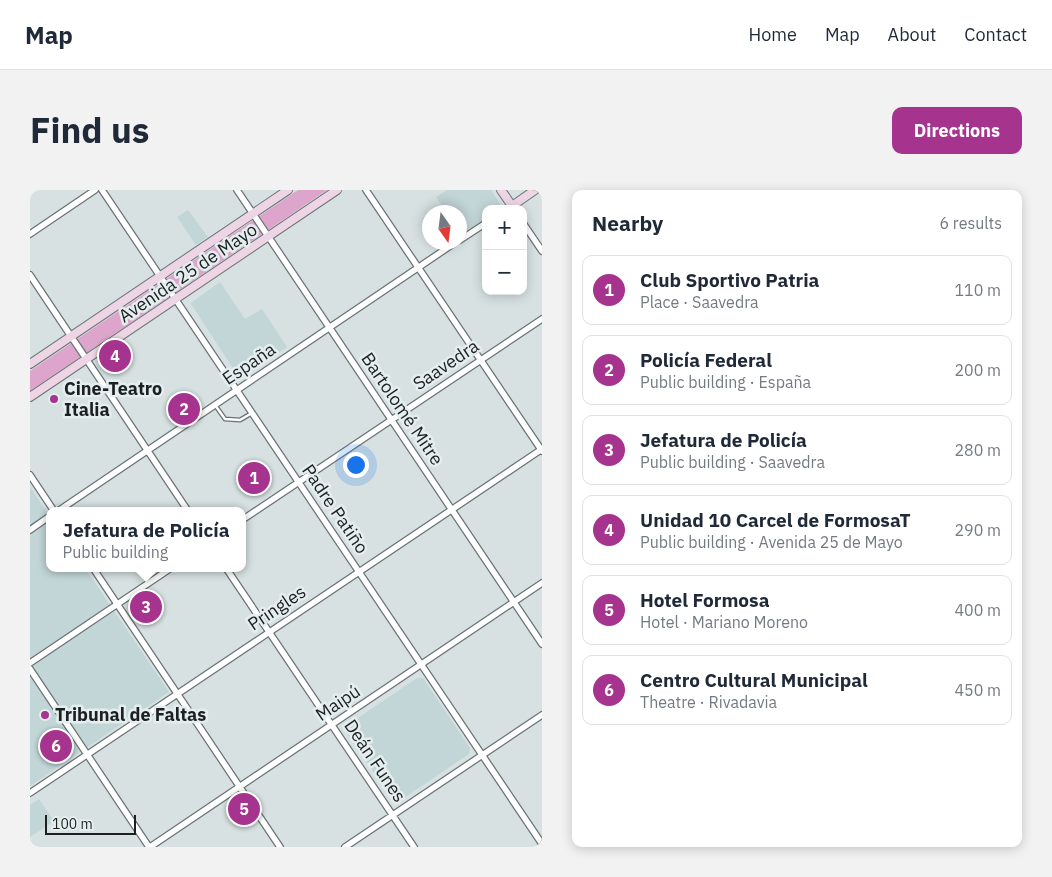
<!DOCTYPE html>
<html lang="en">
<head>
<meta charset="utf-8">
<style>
	body { margin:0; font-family:"IBM Plex Sans",sans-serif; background:#f2f2f3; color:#1f2937 }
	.controls { position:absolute; right:15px; top:15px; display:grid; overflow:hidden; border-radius:10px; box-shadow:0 2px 12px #0003 }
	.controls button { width:45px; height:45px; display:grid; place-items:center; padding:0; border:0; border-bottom:1px solid #e0e1e3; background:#fff; color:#1f2937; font:25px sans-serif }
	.compass { position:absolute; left:392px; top:15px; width:45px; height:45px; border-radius:50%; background:#fff; box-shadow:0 2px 12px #0003; rotate:166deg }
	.scale { position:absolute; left:15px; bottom:12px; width:91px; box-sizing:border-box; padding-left:5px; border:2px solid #1d2021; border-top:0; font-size:14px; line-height:18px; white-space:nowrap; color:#1d2021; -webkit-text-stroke:4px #e4eeef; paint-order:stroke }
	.you { position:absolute; left:325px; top:274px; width:18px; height:18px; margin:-12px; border:4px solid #fff; border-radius:50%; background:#1a73e8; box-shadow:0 0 0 8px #1a73e833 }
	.badge { display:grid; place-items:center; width:32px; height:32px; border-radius:50%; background:#a6338e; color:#fff; font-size:16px; font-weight:700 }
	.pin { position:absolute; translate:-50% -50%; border:2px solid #fff; box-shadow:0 1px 5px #0006 }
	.popup { position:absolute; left:16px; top:317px; width:200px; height:65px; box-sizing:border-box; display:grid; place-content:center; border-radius:10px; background:#fff; filter:drop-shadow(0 1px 4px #0005); font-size:16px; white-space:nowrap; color:#747a83 }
	.popup b { font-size:19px; color:#1f2937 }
	.popup::after { content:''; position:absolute; left:50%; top:100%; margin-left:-10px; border:10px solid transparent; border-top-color:#fff }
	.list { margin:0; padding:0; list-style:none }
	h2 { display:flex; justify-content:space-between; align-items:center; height:65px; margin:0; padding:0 20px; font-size:21px }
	h2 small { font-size:16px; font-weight:400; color:#747a83 }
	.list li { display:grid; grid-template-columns:32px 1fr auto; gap:15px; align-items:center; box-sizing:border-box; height:70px; margin:0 10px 10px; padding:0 10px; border:1px solid #e0e1e3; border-radius:10px }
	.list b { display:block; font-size:19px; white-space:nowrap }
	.list p { margin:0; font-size:16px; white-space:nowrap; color:#747a83 }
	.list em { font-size:16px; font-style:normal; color:#747a83 }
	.map { position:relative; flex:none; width:512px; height:657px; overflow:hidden; border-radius:10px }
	header { display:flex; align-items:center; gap:30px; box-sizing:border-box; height:70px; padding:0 25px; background:#fff; border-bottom:1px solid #e0e1e3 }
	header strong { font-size:24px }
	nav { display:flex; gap:28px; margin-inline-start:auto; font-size:18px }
	.intro { display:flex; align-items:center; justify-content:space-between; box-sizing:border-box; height:120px; padding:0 30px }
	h1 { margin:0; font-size:35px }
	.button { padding:12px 22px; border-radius:10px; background:#a6338e; color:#fff; font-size:18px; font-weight:700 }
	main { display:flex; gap:30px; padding:0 30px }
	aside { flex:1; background:#fff; border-radius:10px; box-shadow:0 2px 12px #0003 }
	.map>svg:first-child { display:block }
	.built { fill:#c2d5d7 }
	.green { fill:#dda5cc }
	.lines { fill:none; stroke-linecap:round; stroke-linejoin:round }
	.lane-casing { stroke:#6b7475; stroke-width:5 }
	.street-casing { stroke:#6b7475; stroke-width:8 }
	.secondary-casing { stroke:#6b7475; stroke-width:10 }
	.lane { stroke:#fff; stroke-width:2.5 }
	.street { stroke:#fff; stroke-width:5.5 }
	.secondary { stroke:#edd5e6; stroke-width:8 }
	.poi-dot { fill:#a6338e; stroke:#e4eeef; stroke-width:2 }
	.labels { text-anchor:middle; stroke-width:5; stroke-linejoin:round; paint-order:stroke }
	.street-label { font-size:18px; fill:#1d2021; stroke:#e4eeef }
	.poi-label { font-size:18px; font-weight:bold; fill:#1d2021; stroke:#e4eeef; text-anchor:start }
</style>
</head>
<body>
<header>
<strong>Map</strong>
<nav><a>Home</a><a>Map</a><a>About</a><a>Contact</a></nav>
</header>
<div class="intro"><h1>Find us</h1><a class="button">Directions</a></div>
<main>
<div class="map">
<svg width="512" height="657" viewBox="0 0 512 657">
	<rect width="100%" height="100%" fill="#d7e1e2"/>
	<!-- built -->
	<path class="built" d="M417,0H461L473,18L456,19V29L431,45L430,43V22H416L406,7Z
		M158,20L178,47L166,55L147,27Z
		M190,92L215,129L232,119L257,157L213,187L208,186L161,114L162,112Z
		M0,297L20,326V378H55L139,502L0,596Z
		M387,488H393L440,558L439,564L368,612L363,610L315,541L316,536Z
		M9,609L24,631L0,647V615Z"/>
	<!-- green -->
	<path class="green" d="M268,0H297L0,201V181Z"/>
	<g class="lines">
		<!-- lane casing -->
		<g class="lane-casing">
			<path id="lane" d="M185,215L195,229L210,230L222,223"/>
		</g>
		<!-- street casing -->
		<g class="street-casing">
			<path id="street" d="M72,0L512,654
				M207,0L512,454
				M336,0L512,261
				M493,33L512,61
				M0,44L65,0
				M430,50L456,33
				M0,85L158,321
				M0,285L24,321
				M28,321L426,52
				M212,330L512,129
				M0,340L20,326
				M63,378L250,657
				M196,378L384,657
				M0,473L141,378
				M0,479L119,657
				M0,603L512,259
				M120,657L512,393
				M315,657L512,525"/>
		</g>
		<!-- secondary casing -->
		<g class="secondary-casing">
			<path id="secondary" d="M471,0L482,16L505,0
				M0,174L258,0
				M0,207L307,0"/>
		</g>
		<!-- lane -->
		<use href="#lane" class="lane"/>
		<!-- street -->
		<use href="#street" class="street"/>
		<!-- secondary -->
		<use href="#secondary" class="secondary"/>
	</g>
	<!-- markers -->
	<g class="poi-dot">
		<circle cx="24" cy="209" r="5"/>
		<circle cx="15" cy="525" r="5"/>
	</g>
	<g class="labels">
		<!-- street labels -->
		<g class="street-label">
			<text transform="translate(158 83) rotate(-34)" y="6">Avenida 25 de Mayo</text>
			<text transform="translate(219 174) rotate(-34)" y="6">España</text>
			<text transform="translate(416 175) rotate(-34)" y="6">Saavedra</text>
			<text transform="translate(372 219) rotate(56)" y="6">Bartolomé Mitre</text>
			<text transform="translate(305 319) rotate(56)" y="6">Padre Patiño</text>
			<text transform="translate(247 418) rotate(-34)" y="6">Pringles</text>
			<text transform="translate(308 513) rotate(-34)" y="6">Maipú</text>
			<text transform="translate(345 571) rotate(56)" y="6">Deán Funes</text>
		</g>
		<!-- poi labels -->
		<g class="poi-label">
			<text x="34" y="205">Cine-Teatro<tspan x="34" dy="21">Italia</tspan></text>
			<text x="25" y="531">Tribunal de Faltas</text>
		</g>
	</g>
</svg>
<div class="controls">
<button>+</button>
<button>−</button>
</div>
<svg class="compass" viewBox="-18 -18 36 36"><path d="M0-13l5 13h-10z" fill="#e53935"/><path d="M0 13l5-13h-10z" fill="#747a83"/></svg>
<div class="scale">100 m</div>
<div class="you"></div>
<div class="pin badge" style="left:224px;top:288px">1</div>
<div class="pin badge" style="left:154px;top:219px">2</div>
<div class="pin badge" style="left:116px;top:417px">3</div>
<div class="popup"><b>Jefatura de Policía</b>Public building</div>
<div class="pin badge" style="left:85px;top:166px">4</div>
<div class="pin badge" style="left:214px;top:619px">5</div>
<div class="pin badge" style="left:26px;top:556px">6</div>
</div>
<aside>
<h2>Nearby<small>6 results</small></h2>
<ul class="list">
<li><span class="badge">1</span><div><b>Club Sportivo Patria</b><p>Place · Saavedra</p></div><em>110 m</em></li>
<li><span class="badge">2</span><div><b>Policía Federal</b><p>Public building · España</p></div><em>200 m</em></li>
<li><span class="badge">3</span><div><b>Jefatura de Policía</b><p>Public building · Saavedra</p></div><em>280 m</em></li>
<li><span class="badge">4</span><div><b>Unidad 10 Carcel de FormosaT</b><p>Public building · Avenida 25 de Mayo</p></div><em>290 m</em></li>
<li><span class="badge">5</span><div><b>Hotel Formosa</b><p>Hotel · Mariano Moreno</p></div><em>400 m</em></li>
<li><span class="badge">6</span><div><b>Centro Cultural Municipal</b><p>Theatre · Rivadavia</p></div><em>450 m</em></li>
</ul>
</aside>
</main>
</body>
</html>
